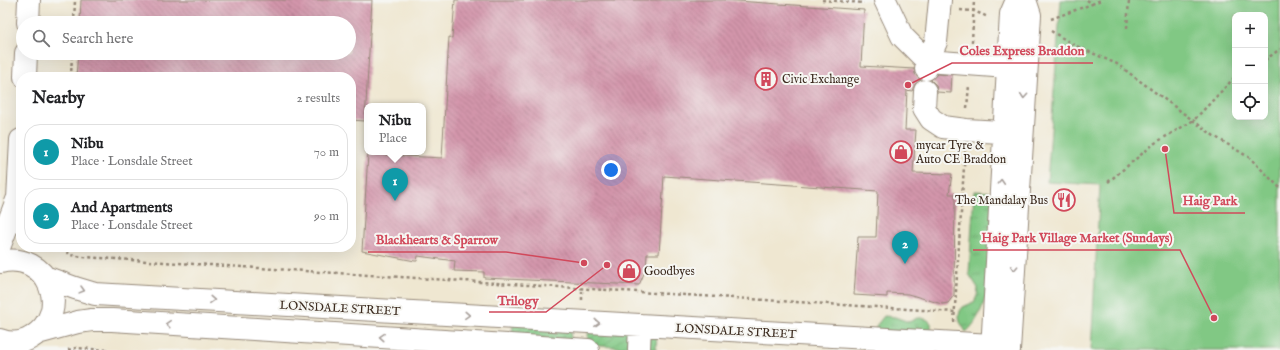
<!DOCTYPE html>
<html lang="en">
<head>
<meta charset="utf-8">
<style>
	body { margin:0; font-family:"IM FELL English",serif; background:#f6f6f6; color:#202124 }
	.controls { position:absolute; right:12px; top:12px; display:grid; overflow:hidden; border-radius:8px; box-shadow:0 4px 16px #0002 }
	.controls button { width:36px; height:36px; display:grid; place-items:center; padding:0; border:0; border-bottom:1px solid #e0e0e0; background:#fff; color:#202124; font:20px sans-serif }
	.you { position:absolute; left:611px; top:170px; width:14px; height:14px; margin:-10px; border:3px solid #fff; border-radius:50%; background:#1a73e8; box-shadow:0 0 0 6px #1a73e833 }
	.badge { display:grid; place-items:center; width:26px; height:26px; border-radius:50%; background:#0b8043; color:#fff; font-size:13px; font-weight:700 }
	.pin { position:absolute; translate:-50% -33px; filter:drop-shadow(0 1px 2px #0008) }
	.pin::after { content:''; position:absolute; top:21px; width:14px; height:12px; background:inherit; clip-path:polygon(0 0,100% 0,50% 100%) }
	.popup { position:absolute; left:364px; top:103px; width:62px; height:52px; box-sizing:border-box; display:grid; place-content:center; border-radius:8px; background:#fff; filter:drop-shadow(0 1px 3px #0005); font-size:13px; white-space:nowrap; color:#757577 }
	.popup b { font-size:15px; color:#202124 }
	.popup::after { content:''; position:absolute; left:50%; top:100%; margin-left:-8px; border:8px solid transparent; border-top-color:#fff }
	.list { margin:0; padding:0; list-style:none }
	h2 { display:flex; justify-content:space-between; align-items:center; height:52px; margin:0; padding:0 16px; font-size:17px }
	h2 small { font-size:13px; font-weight:400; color:#757577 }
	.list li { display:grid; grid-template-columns:26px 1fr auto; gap:12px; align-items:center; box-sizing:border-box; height:56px; margin:0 8px 8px; padding:0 8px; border:1px solid #e0e0e0; border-radius:16px }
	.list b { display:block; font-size:15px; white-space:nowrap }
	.list p { margin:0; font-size:13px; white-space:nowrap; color:#757577 }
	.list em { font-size:13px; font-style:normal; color:#757577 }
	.icon { flex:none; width:22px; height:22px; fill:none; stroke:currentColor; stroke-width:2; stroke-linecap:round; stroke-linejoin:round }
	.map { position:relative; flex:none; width:1280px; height:350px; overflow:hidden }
	.search { position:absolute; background:#fff; box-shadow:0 4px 16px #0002; left:16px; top:16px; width:340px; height:44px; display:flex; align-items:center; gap:10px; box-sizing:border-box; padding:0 14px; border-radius:22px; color:#757577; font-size:15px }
	.panel { position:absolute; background:#fff; box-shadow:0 4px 16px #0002; left:16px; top:72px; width:340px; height:180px; border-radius:16px }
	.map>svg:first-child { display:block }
	.grass { fill:url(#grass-tufts); stroke:#5e7951 }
	.park { fill:#81c884; stroke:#5e7951; fill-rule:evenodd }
	.garden { fill:url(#garden-furrows); stroke:#5e7951 }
	.building { fill:url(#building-back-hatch) }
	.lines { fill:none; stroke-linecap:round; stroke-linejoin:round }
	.minor-casing { stroke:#958878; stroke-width:24 }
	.path { stroke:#958878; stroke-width:2.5; stroke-dasharray:3 3; stroke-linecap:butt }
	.minor { stroke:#fff; stroke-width:22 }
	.oneway { stroke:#a79f9a }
	.labels { text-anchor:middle; stroke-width:4; stroke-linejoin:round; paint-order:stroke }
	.poi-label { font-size:12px; fill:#3b2a1e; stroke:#f6f6f2; text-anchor:start }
	.street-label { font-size:12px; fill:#3b2a1e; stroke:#f6f6f2 }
	.leader { fill:none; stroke:#d1495b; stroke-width:1.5 }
	.callout-dot { fill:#d1495b; stroke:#f6f6f2; stroke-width:1.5 }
	.callout-label { font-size:13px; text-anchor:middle; font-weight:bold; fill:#d1495b; stroke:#f6f6f2; stroke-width:4; stroke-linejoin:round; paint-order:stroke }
</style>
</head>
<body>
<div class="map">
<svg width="1280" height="350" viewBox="0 0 1280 350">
	<defs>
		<pattern id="grass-tufts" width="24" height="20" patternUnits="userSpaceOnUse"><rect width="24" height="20" fill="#81c884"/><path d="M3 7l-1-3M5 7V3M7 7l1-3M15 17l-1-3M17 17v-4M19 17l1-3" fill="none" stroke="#6ba36b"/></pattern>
		<pattern id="garden-furrows" width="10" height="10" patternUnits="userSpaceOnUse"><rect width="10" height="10" fill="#81c884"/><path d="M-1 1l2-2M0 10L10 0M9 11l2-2" fill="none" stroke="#6ba36b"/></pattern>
		<pattern id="building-back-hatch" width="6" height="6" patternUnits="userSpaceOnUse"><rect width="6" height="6" fill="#d395ab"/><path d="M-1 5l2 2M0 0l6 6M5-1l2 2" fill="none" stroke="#ac7a8b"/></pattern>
	</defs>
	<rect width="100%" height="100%" fill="#f6f6f2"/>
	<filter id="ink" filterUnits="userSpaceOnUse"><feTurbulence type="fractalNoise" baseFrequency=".025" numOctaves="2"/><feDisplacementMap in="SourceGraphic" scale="8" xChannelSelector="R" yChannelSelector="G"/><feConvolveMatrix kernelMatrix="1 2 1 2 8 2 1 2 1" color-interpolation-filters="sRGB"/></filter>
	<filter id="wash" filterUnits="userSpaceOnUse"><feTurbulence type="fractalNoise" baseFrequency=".012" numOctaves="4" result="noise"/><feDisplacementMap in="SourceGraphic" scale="16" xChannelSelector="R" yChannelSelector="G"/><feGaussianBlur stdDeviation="0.9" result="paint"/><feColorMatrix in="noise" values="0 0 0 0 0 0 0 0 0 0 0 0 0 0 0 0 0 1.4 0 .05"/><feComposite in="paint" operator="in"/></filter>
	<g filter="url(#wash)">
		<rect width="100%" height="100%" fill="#efe7d1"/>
		<!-- grass -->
		<path class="grass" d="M974,191L993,192C991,223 992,254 988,285C986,300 978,323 966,332L960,322L959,316L960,311L963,307L974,302L977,296L978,288L969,274Z
			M884,316L895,317L909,322L917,318H922L928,320L931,323V331L876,332V326Z"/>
		<!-- park -->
		<path class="park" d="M1061,0H1280V350H1091L1100,185L1047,182ZM1235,15H1265V117H1235Z"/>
		<!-- garden -->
		<path class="garden" d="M513,322L571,326L570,345L512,341Z
			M589,327L657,332L656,350L587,345Z"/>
		<g id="blocks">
			<!-- building -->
			<path class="building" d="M81,0H372L365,121L351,120V77H76L78,53H349V23H80Z
				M455,0H723L864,10L861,66L914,69L915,74L920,80L915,84L912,91L907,90L905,130H916L913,173L952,174L949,194H955L954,295L948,303L942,304L908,294L887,293V297L854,295L858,237H876L878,191L664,176L659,254H647L646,269L639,285L484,278V272L454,271L455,261L418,256L417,261H415L362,251L368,154L442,158L449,37L452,38Z
				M937,74L952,75L951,93L937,92L936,85L931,80Z"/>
		</g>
	</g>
	<g filter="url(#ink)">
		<use href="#blocks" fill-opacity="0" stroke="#958878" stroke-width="1"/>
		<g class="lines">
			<!-- minor casing -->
			<g class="minor-casing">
				<path id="minor" d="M885,0L902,36L927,61L936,42L940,0
					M28,23L29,0
					M926,69L927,61L1021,68
					M25,77L26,53
					M925,91L924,108L931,119L943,127L966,130L1019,133
					M21,140L18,199L21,222
					M0,245L17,200
					M0,262C47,250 74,311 32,337C23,343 11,344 0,340
					M45,277L75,288L95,294L992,345L997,350
					M38,333L78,322L92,320H112L588,350
					M639,350L640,325
					M992,350L1011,14L1017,0
					M1009,350L1030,15L1025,0"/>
			</g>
			<!-- path -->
			<path class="path" d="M822,0L864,3
				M1087,0L1092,4L1101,0
				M960,10L974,11L988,17
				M1051,19L1092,4
				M74,23L75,0
				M1127,28L1129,0
				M1051,31L1074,45L1117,64L1214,136L1250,158L1280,188
				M972,42L974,0
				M1265,60L1280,49
				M71,77L72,53
				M967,108L969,85
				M1108,182L1155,143L1194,120L1235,77
				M63,247L70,255L84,257L955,312
				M582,300V289
				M954,322L965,151
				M68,350L76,348L109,350"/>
			<!-- minor -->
			<use href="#minor" class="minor"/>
		</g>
		<!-- one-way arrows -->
		<defs><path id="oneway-chevron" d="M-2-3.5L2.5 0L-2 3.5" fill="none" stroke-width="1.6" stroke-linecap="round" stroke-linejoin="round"/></defs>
		<g class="oneway">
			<use href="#oneway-chevron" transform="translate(1024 96) rotate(94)"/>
			<use href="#oneway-chevron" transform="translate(1001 182) rotate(-87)"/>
			<use href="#oneway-chevron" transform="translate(1014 268) rotate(93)"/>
			<use href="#oneway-chevron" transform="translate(82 290) rotate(15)"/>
			<use href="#oneway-chevron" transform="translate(212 300) rotate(3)"/>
			<use href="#oneway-chevron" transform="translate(467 315) rotate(3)"/>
			<use href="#oneway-chevron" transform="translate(597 323) rotate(3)"/>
			<use href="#oneway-chevron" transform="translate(168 324) rotate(-176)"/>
			<use href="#oneway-chevron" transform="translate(382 337) rotate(-176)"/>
		</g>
	</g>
	<!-- icons -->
	<defs>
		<g id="building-ring" transform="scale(1.15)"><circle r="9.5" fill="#f6f6f2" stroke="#d1495b" stroke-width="1.5"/><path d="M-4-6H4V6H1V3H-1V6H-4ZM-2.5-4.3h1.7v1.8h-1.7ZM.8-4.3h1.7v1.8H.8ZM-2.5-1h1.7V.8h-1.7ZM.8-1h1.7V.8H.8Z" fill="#d1495b"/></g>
		<g id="shop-ring" transform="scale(1.15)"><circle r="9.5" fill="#f6f6f2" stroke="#d1495b" stroke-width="1.5"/><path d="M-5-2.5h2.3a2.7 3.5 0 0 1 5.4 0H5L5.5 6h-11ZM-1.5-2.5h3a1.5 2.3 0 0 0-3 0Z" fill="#d1495b"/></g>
		<g id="restaurant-ring" transform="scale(1.15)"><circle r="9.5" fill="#f6f6f2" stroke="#d1495b" stroke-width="1.5"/><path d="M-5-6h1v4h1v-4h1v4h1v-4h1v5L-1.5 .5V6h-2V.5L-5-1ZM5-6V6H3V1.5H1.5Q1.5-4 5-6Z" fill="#d1495b"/></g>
	</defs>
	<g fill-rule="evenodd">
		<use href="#building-ring" x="766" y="79"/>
		<use href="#shop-ring" x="901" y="152"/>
		<use href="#restaurant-ring" x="1064" y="200"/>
		<use href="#shop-ring" x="629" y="271"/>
	</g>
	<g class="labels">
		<!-- poi labels -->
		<g class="poi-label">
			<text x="782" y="83">Civic Exchange</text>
			<text x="916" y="149">mycar Tyre &amp;<tspan x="916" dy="14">Auto CE Braddon</tspan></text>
			<text x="1048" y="204" text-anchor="end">The Mandalay Bus</text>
			<text x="644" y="275">Goodbyes</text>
		</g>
		<!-- street labels -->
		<g class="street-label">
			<text transform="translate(340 308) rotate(3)" y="4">LONSDALE STREET</text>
			<text transform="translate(736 331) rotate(3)" y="4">LONSDALE STREET</text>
		</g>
	</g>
	<!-- callouts -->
	<path class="leader" d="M908 85L952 63H1093M1165 149L1174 213H1245M1214 318L1180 250H973M584 263L506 252H368M607 265L546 312H489"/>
	<g class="callout-dot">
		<circle cx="908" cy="85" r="4"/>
		<circle cx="1165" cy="149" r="4"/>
		<circle cx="1214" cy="318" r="4"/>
		<circle cx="584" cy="263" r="4"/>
		<circle cx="607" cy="265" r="4"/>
	</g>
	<g class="callout-label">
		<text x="1022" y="55">Coles Express Braddon</text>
		<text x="1210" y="205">Haig Park</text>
		<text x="1077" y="242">Haig Park Village Market (Sundays)</text>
		<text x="437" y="244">Blackhearts &amp; Sparrow</text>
		<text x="518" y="305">Trilogy</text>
	</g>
</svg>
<div class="controls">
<button>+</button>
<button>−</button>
<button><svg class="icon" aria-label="locate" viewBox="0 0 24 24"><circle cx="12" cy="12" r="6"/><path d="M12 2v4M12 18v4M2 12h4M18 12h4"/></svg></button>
</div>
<div class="you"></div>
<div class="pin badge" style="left:395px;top:201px;background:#0f9aa8">1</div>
<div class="popup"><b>Nibu</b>Place</div>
<div class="pin badge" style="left:905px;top:264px;background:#0f9aa8">2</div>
<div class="search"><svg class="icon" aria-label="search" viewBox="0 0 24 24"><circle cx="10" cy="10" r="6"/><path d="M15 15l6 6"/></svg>Search here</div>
<section class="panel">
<h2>Nearby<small>2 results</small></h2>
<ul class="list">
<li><span class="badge" style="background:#0f9aa8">1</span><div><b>Nibu</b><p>Place · Lonsdale Street</p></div><em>70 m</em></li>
<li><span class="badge" style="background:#0f9aa8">2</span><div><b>And Apartments</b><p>Place · Lonsdale Street</p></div><em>90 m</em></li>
</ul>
</section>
</div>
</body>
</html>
